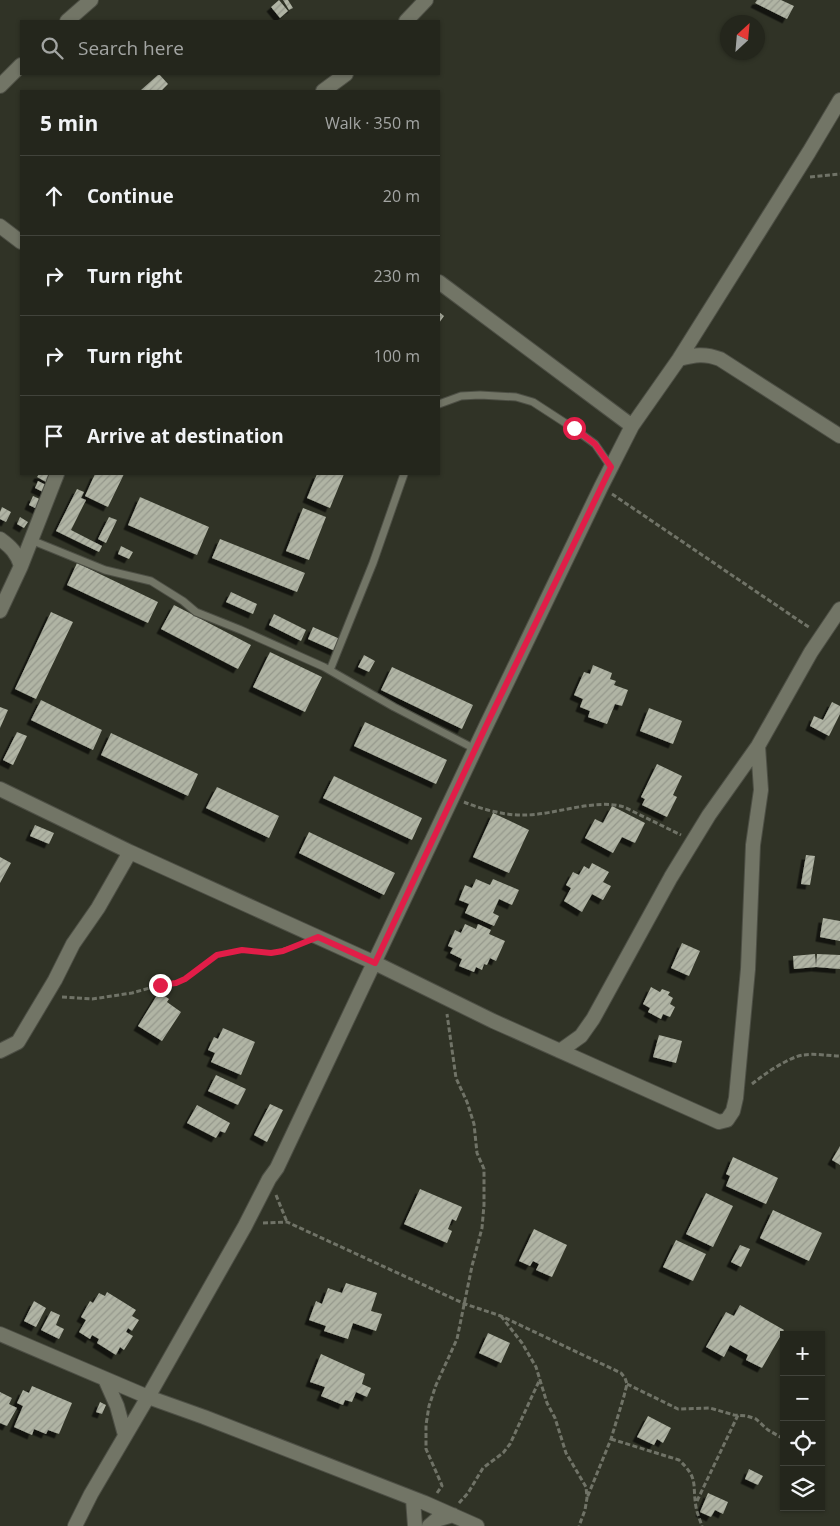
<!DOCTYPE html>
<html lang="en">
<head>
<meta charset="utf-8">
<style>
	body { margin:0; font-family:"Open Sans",sans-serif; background:#303229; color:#f1f3f6 }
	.controls { position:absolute; right:15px; bottom:15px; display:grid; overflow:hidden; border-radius:0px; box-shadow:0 1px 4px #0004 }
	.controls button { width:45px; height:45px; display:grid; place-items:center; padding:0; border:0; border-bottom:1px solid #41433b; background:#24261c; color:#f1f3f6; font:25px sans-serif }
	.compass { position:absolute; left:720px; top:15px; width:45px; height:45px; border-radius:50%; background:#24261c; box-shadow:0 1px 4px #0004; rotate:26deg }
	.stop { position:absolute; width:15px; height:15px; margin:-11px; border:4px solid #e11d48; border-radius:50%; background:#fff }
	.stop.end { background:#e11d48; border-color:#fff; box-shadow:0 1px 5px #0008 }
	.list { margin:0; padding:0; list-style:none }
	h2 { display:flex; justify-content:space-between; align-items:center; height:65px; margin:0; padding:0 20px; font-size:21px }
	h2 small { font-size:16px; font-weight:400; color:#a3a5a3 }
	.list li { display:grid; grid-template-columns:32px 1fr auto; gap:15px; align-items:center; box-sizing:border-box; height:80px; padding:0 20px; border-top:1px solid #41433b }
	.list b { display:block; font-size:19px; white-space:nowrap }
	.list em { font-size:16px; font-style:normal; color:#a3a5a3 }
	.icon { flex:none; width:28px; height:28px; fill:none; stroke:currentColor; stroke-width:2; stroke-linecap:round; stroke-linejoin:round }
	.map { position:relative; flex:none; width:840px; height:1526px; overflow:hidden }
	.search { position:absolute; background:#24261c; box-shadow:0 1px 4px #0004; left:20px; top:20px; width:420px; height:55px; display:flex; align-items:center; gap:12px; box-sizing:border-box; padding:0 18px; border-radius:0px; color:#a3a5a3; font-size:19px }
	.panel { position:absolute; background:#24261c; box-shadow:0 1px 4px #0004; left:20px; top:90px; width:420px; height:385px; border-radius:0px }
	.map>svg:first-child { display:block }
	.building { fill:url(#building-hatch); filter:url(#shadow) }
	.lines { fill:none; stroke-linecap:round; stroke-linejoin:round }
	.service-casing { stroke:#4d4f45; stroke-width:9 }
	.minor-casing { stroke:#4d4f45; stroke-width:16 }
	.path { stroke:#707367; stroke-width:3; stroke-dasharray:5 2.5; stroke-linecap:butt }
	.service { stroke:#727566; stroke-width:7 }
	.minor { stroke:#727566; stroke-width:14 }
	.route { stroke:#e11d48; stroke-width:6 }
</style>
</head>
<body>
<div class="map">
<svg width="840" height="1526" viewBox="0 0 840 1526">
	<defs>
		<pattern id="building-hatch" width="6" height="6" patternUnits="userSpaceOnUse" patternTransform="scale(1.25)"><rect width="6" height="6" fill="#b0b4a4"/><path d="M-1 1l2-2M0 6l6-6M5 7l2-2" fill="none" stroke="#95988c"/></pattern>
		<filter id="shadow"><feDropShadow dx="-4.5" dy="4.5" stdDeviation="0" flood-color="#0009"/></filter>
	</defs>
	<rect width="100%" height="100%" fill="#303326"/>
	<!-- building -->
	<path class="building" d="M279,0L288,11L280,18L271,7Z
		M283,0H288L293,8L289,10Z
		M757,0H781L794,6L787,19L755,3Z
		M159,74L168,84L161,91H140Z
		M439,312L444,316L439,323Z
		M39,474H49L52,475L48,483L37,477Z
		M95,474H124L108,507L85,496Z
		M317,474H344L330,508L307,498Z
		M38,481L48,486L45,493L35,488Z
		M77,489L84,492L81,498L86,500L71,530L102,546L99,552L56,531Z
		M33,496L44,501L39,510L29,505Z
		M140,497L209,527L197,555L128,525Z
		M2,507L11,512L6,522L0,519V512Z
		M303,508L326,517L309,560L286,551Z
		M20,517L28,522L24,528L17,524Z
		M109,517L117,520L106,543L98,539Z
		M220,539L305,573L297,592L212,558Z
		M121,546L133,552L129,559L118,554Z
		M77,563L158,602L148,623L67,585Z
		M231,592L257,604L253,614L226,602Z
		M174,605L251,645L238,669L161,629Z
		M51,612L73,622L36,699L15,689Z
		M274,614L306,630L301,641L269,625Z
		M313,627L340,639L335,651L308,639Z
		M270,652L322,677L305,712L253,687Z
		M364,655L375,661L369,672L358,667Z
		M593,665L612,673L610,679L616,681L614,685L628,690L622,706L615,704L607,724L588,717L590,711L580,707L583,699L574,695L584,672L590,674Z
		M392,667L473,705L462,729L381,690Z
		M41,700L102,730L93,750L31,720Z
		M832,702L840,706V714L829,736L810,726L814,716L823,720Z
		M0,707L8,710L0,728Z
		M649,708L682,721L673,744L640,731Z
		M365,722L447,760L436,784L354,746Z
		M17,732L27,736L13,765L3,760Z
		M111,733L198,774L188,796L101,755Z
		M657,764L682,776L673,795L677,797L667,817L642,805L645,799L641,797Z
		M334,776L422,818L412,840L323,798Z
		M217,787L279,816L269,838L206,808Z
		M612,806L645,823L635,843L622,837L613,853L585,838L595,819L603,823Z
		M493,813L529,830L509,873L473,857Z
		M35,825L54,833L49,844L30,836Z
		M309,832L395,873L384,895L299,853Z
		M806,855L815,856L810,885L801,884Z
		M0,857L11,863L0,883Z
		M592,863L609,872L603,882L611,886L603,900L592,894L582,912L564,901L571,888L566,885L573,872L579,875L584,866L589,869Z
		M476,879L490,885L493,879L519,890L512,905L499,899L493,913L499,916L494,926L465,913L469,904L459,900L465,885L472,888Z
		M823,918L840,921V941L820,937Z
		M465,924L476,929L478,924L491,930L489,934L505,941L496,961L490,958L487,965L484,964L482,970L476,967L474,972L459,966L462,959L450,953L453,948L448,946L455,930L461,933Z
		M682,943L700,951L689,976L671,968Z
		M815,954L816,967L794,969L793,956Z
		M817,954L840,955V969L816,967Z
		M651,987L660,992L662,989L670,992L668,995L673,998L670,1004L675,1007L670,1017L663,1014L661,1019L648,1012L650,1008L643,1004Z
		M159,992L169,999L167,1002L181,1012L162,1041L138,1026Z
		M223,1028L255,1042L241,1075L211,1062L215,1053L208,1050L214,1037L218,1039Z
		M659,1035L682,1041L676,1063L653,1057Z
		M216,1075L246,1089L238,1105L208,1091Z
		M270,1104L283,1110L267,1142L254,1135Z
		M197,1105L230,1123L225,1133L220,1131L216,1138L187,1123Z
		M840,1146V1165L832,1160Z
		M733,1157L778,1178L766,1204L726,1186L730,1176L726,1174Z
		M420,1189L462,1207L456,1221L452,1219L448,1229L452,1231L447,1243L404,1224Z
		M706,1193L733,1206L713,1247L686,1234Z
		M773,1210L822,1233L809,1261L760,1238Z
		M534,1229L567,1245L552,1277L536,1270L539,1264L533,1261L530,1266L519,1261Z
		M676,1240L706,1254L693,1281L663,1267Z
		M740,1245L750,1249L741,1267L731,1262Z
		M346,1283L377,1293L371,1311L382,1314L376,1331L353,1323L348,1339L324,1331L326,1326L309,1320L316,1301L322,1304L328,1288L342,1293Z
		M107,1292L136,1310L132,1316L139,1320L132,1331L128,1328L126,1332L133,1336L124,1350L120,1347L116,1355L97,1343L99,1339L92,1335L90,1339L79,1332L86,1320L81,1317L90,1301L93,1303L99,1293L105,1296Z
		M34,1301L46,1308L36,1327L24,1321Z
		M740,1305L784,1330L762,1368L746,1360L748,1355L730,1345L724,1357L706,1347L726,1312L734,1316Z
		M51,1311L60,1315L56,1325L64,1329L59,1339L41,1330Z
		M488,1333L510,1343L501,1363L479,1353Z
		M321,1354L365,1374L362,1384L371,1388L367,1397L356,1392L352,1402L345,1400L343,1405L321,1396L325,1387L310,1382Z
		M32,1386L72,1403L59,1434L48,1430L46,1434L34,1429L32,1435L14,1427L23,1406L17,1403L23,1390L29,1393Z
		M0,1392L12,1398L9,1404L17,1408L7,1426L0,1423Z
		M100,1402L106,1405L102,1414L96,1412Z
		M648,1416L671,1428L663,1443L657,1439L654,1445L637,1437Z
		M749,1469L763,1476L758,1485L745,1479Z
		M708,1493L728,1502L723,1514L715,1510L711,1517L700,1512Z"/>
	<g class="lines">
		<!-- service casing -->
		<g class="service-casing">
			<path id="service" d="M439,404L461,396L480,395L516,397L533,402L573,428L595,444L611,467
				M31,540L105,570L151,581L183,601L196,612L241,630L324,667L394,707L475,749
				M330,670L373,563L404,474"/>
		</g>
		<!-- minor casing -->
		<g class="minor-casing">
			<path id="minor" d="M67,21L91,0
				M406,21L426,0
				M0,86L21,65
				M323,91L346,74
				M0,226L21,242
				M439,282L632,426
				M679,359C695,355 704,353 720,359L840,436
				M0,539C11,547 17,553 21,566L0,611
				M21,566L57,474
				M0,789L130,852L375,963L493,1021L719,1122L727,1120L733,1111L736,1098L748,969L753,845L761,790L758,746
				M0,1051L18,1042L55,980L73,944L98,908L130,852
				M560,1051L581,1036L593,1019L671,877L709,815L758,746L811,652L840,609
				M0,1334L148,1397L204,1417L425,1503L477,1526
				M105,1379L117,1406L125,1435
				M413,1499L415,1526
				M75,1526L91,1494L148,1397L245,1226L269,1179L277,1168L486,726L601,487L632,426L679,359L809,152L840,100
				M429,1526L436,1520L453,1515"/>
		</g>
		<!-- path -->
		<path class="path" d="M810,177L840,174
			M612,494L810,628
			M464,802C481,809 506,816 525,815C555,815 595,798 624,807L681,835
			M62,997L92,999L132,993L160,985L176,983L195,972L217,955L242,950L271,953L301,944
			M752,1084C763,1075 790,1056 804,1055C815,1053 828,1056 840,1056
			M276,1195L287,1222
			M263,1223L287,1222L465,1304L501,1316L621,1373L625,1378L627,1384L624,1396L611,1439L587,1498
			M501,1316L522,1343L536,1367L547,1403L555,1418L566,1453L586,1487L587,1498L585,1510L579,1526
			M627,1384L678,1409L710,1408L734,1415L747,1416L756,1419L768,1430L784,1439
			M611,1439L679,1460C699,1479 692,1483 696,1507C697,1513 700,1520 702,1526
			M437,1493L442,1486L441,1483L426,1449V1425L429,1406L436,1385L457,1339L472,1266L482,1228L484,1205V1169L477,1153L474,1124L467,1102L456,1078L447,1014
			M697,1501L738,1415
			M459,1503L468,1493L483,1468L503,1453L510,1444L540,1379"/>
		<!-- service -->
		<use href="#service" class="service"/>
		<!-- minor -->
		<use href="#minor" class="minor"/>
	</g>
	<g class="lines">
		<!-- route -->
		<path class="route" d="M160,985L176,983L185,979L217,955L242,950L271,953L283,951L318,937L375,963L486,726L611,467L595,444L574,428"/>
	</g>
</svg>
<div class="controls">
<button>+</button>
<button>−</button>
<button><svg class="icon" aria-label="locate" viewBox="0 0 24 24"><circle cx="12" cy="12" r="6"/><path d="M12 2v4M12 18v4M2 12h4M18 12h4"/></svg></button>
<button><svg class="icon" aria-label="layers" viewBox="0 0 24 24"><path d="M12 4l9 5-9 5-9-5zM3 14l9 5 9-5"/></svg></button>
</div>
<svg class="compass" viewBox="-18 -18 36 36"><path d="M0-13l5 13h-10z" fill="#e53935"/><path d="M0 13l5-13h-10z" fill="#a3a5a3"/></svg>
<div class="stop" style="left:574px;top:428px"></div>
<div class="stop end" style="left:160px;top:985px"></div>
<div class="search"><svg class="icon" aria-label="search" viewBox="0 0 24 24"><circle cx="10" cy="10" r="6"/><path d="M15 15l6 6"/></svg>Search here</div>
<section class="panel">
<h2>5 min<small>Walk · 350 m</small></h2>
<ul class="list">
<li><svg class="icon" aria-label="ahead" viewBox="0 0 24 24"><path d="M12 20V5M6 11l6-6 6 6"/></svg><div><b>Continue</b></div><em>20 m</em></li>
<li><svg class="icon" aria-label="right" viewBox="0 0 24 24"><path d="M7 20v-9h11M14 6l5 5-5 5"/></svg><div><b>Turn right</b></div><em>230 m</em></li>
<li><svg class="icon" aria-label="right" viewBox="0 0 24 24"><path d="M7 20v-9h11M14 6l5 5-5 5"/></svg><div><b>Turn right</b></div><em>100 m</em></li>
<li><svg class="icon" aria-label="arrive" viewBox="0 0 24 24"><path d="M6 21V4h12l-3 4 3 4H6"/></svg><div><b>Arrive at destination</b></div></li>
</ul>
</section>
</div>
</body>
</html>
